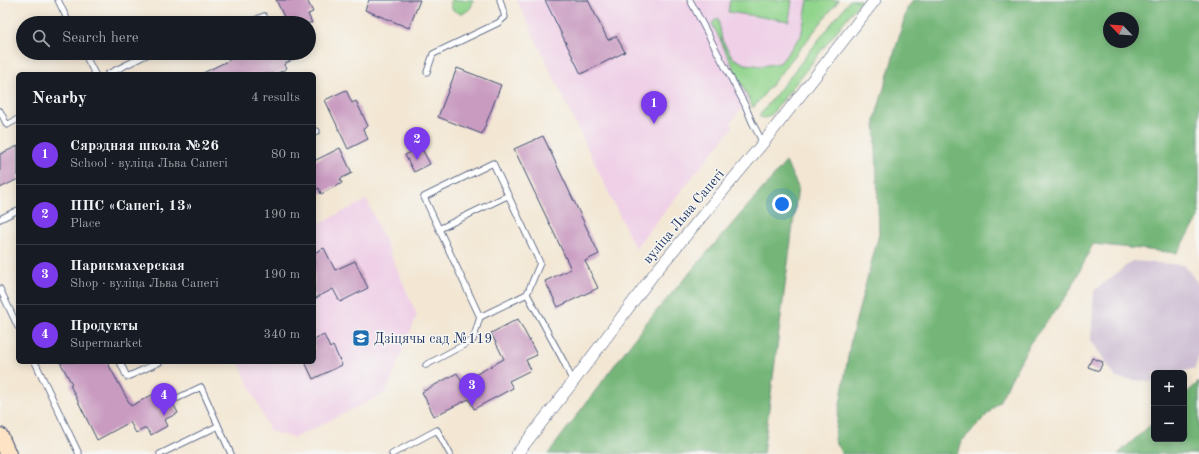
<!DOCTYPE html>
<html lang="en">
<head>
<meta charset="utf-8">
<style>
	body { margin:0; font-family:"Old Standard TT",serif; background:#20242c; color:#f1f3f6 }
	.controls { position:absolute; right:12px; bottom:12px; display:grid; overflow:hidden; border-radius:6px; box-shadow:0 2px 10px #0003 }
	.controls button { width:36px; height:36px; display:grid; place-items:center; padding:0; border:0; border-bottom:1px solid #363941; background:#171b24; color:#f1f3f6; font:20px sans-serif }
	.compass { position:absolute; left:1103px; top:12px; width:36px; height:36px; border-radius:50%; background:#171b24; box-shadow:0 2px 10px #0003; rotate:295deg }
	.you { position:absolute; left:782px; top:204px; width:14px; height:14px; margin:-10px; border:3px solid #fff; border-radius:50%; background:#1a73e8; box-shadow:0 0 0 6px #1a73e833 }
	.badge { display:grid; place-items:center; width:26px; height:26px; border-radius:50%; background:#7c3aed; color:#fff; font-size:13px; font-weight:700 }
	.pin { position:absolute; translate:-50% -33px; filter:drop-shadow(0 1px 2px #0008) }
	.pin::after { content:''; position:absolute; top:21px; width:14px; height:12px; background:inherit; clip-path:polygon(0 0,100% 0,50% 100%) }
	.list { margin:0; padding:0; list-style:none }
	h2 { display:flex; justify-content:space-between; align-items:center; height:52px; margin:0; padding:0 16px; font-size:17px }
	h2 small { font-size:13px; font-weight:400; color:#9ea1a6 }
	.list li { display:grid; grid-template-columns:26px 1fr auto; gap:12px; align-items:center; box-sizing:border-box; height:60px; padding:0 16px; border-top:1px solid #363941 }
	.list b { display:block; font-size:15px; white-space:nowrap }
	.list p { margin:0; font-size:13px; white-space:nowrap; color:#9ea1a6 }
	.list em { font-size:13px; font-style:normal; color:#9ea1a6 }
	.icon { flex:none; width:22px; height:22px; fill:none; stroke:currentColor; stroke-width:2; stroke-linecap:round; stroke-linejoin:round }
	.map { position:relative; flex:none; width:1199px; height:454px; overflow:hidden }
	.search { position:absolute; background:#171b24; box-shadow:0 2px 10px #0003; left:16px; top:16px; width:300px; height:44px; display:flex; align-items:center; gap:10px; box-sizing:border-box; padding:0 14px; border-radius:22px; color:#9ea1a6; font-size:15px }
	.panel { position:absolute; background:#171b24; box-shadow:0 2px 10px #0003; left:16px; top:72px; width:300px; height:292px; border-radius:6px }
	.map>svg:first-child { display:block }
	.built { fill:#efd0e7 }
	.industrial { fill:#cdbed3 }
	.green { fill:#91d48c; stroke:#568275 }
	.forest { fill:#74b678; stroke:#48726b; fill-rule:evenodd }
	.building { fill:#c99bc1 }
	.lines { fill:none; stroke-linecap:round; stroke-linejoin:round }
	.service-casing { stroke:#3b4b70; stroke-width:7 }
	.minor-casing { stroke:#3b4b70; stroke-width:12 }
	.secondary-casing { stroke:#3b4b70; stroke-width:18 }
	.service { stroke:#fff; stroke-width:5.5 }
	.minor { stroke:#fff; stroke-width:11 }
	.secondary { stroke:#fee4c5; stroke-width:16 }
	.labels { text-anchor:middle; stroke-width:3; stroke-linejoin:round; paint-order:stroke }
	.street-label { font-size:14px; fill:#1b2f5e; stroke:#f6f6f2 }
	.poi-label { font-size:14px; fill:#1b2f5e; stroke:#f6f6f2; text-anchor:start }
</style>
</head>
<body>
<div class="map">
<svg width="1199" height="454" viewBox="0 0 1199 454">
	<rect width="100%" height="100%" fill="#f6f6f2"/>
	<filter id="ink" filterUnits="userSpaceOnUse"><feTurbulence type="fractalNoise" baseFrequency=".025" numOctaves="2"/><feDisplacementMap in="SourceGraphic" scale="8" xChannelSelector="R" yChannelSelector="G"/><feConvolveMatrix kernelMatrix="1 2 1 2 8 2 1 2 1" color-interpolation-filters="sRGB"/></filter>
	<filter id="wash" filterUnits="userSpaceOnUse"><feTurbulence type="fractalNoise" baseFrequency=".012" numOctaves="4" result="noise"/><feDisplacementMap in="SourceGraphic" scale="16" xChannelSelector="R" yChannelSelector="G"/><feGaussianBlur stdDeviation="0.9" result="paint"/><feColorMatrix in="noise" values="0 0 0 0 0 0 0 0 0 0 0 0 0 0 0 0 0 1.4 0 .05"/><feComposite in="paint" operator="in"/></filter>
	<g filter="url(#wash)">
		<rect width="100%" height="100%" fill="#f3e7d4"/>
		<!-- built -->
		<path class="built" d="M517,0H812L806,33L753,100L745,105L731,122L733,127L635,248Z
			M367,200L417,315L386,393L294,438L270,431L239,362H314V226Z"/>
		<!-- industrial -->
		<path class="industrial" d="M1132,261L1184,265L1199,285V354L1195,368L1179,373H1154V382L1116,378L1091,340L1094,291Z"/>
		<!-- green -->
		<path class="green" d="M450,0H473C472,12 461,17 452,9Z
			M730,0H792L789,21L728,12Z
			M808,0H839L753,108L712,23L718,18L722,40L733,58L745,64L762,66L780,63L801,36Z
			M850,0H861L771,115C766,118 764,119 759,116Z"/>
		<!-- forest -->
		<path class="forest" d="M913,0H1199V218L1177,253L1093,244L1068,294L1030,343L999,402L962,441L958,454H842L834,440L851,339L879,234L875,119L907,9ZM1109,18H1133V42H1109Z
			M786,162L798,187L763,454H548L646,323Z
			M1199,382V454H1118L1154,422V439H1184V395Z"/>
		<g id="blocks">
			<!-- building -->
			<path class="building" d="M276,0H307L313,12L308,14L312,23H287Z
				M369,0H420L409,28L365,10Z
				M545,0H588L608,40L616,36L625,52L581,74Z
				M244,53H307L284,64L286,69L276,74H201Z
				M457,68L501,85L482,134L438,117Z
				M346,90L352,103L356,101L368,126L363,129L368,139L348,149L325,100Z
				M543,136L599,254L585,261L598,288L558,307L545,281L571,269L514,149Z
				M18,146V179L0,188V154Z
				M421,147L430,164L414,172L405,155Z
				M340,148L352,173L340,179L342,183L321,194L319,188L314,190V161Z
				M324,248L335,270L355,261L368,288L340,302L333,289L314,299V253Z
				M518,319L537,355L526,360L531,370L509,381L513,388L474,409L469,399L434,416L422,392L457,373L462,382L504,359L491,333Z
				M324,335L330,348L333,346L342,365L313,379L305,362H314V340Z
				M1092,358L1103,362L1099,371L1088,367Z
				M60,362H107L131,406L165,388L178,413L164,420L167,426L151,435L146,428L136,433L130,422L97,440L70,385L72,384Z"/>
		</g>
	</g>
	<g filter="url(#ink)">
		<use href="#blocks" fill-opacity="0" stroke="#3b4b70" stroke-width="1"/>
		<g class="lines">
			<!-- service casing -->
			<g class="service-casing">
				<path id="service" d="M58,0L69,23
					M690,0L745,105L752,122L763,143
					M249,23L264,16
					M84,53L95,74
					M184,53L187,54L190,53
					M427,72L433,54L498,23L505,17L500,0
					M108,74L150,53
					M0,111L7,125L18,119
					M314,132L317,131
					M0,219L18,210
					M439,229L509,195
					M0,289L18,327
					M527,294L564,362L573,382
					M35,362L79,454
					M120,362L127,377L160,362
					M426,365L473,340L480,317L527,294L540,263L493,163L424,197L480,317
					M178,398L201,387L231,454
					M160,454L218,426
					M392,454L437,430L450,454"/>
			</g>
			<!-- minor casing -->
			<g class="minor-casing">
				<path id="minor" d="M517,454L573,382L653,275L763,143L875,0"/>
			</g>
			<!-- secondary casing -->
			<g class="secondary-casing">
				<path id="secondary" d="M0,436L8,454"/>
			</g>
			<!-- service -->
			<use href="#service" class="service"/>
			<!-- minor -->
			<use href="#minor" class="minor"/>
			<!-- secondary -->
			<use href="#secondary" class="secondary"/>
		</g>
	</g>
	<!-- icons -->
	<defs>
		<g id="school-square" transform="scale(0.9)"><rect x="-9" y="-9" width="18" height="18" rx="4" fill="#1f6fb2" stroke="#f6f6f2"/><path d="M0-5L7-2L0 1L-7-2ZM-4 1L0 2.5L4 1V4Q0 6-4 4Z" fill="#fff"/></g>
	</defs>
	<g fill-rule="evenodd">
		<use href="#school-square" x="361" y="338"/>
	</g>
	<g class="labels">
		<!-- street labels -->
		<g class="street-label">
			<text transform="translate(683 216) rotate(-50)" y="5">вуліца Льва Сапегі</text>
		</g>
		<!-- poi labels -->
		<g class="poi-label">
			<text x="374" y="343">Дзіцячы сад №119</text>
		</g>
	</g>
</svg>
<div class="controls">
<button>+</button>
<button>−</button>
</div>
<svg class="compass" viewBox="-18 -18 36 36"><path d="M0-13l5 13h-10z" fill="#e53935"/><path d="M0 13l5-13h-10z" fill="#9ea1a6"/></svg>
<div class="you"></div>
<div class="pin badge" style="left:654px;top:124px">1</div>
<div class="pin badge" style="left:417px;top:160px">2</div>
<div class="pin badge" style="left:472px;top:406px">3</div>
<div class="pin badge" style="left:164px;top:416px">4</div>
<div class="search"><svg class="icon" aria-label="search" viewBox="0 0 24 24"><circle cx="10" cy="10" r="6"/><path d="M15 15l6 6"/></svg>Search here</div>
<section class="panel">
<h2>Nearby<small>4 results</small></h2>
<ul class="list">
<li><span class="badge">1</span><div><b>Сярэдняя школа №26</b><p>School · вуліца Льва Сапегі</p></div><em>80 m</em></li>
<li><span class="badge">2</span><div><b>ППС «Сапегі, 13»</b><p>Place</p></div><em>190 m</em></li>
<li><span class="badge">3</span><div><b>Парикмахерская</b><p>Shop · вуліца Льва Сапегі</p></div><em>190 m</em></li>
<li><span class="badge">4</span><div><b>Продукты</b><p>Supermarket</p></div><em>340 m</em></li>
</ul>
</section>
</div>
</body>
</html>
